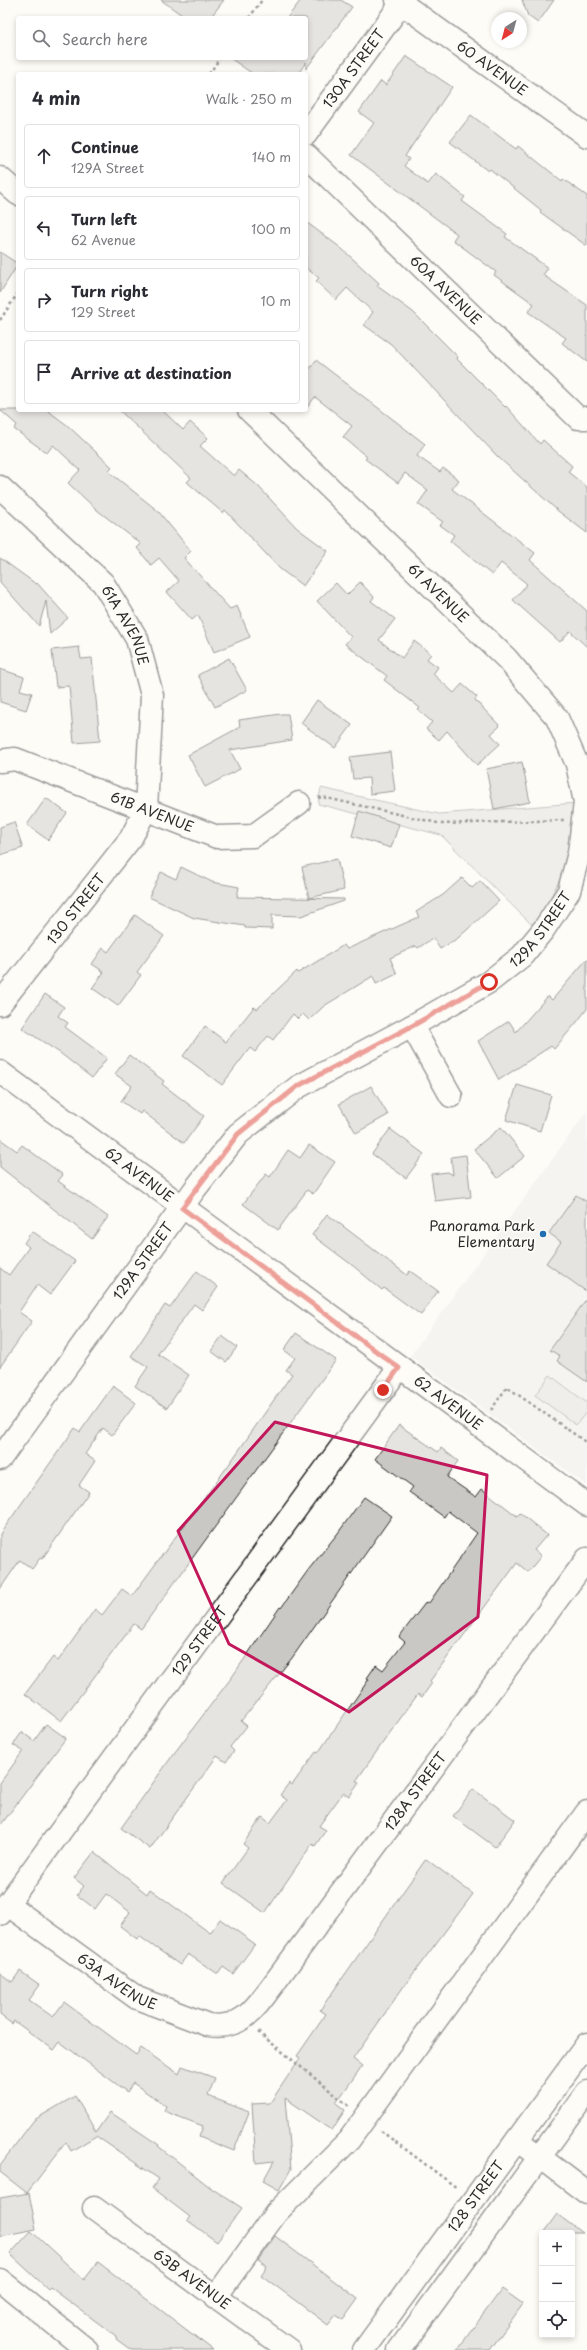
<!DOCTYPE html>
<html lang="en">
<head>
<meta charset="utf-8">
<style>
	body { margin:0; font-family:"Playpen Sans",sans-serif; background:#f7f7f7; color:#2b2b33 }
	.controls { position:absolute; right:12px; bottom:12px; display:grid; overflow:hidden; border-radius:4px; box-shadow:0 2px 6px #0003 }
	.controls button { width:36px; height:36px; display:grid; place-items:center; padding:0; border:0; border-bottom:1px solid #e1e1e2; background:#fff; color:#2b2b33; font:20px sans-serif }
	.compass { position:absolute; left:491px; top:12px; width:36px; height:36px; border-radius:50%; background:#fff; box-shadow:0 2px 6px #0003; rotate:216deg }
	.stop { position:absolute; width:12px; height:12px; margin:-9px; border:3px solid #d93025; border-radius:50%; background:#fff }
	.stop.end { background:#d93025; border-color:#fff; box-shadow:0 1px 4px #0008 }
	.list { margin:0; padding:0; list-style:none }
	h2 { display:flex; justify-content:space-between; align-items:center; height:52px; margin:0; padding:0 16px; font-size:17px }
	h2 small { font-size:13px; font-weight:400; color:#7c7c81 }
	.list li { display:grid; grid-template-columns:26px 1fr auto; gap:12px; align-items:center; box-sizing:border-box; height:64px; margin:0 8px 8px; padding:0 8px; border:1px solid #e1e1e2; border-radius:4px }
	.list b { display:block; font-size:15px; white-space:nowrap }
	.list p { margin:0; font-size:13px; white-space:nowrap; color:#7c7c81 }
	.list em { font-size:13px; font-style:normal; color:#7c7c81 }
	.icon { flex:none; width:22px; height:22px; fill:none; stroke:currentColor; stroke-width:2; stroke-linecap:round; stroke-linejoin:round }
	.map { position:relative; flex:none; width:587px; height:2350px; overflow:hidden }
	.search { position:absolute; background:#fff; box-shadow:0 2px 6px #0003; left:16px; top:16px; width:292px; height:44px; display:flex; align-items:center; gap:10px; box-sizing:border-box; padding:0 14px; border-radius:4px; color:#7c7c81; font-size:15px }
	.panel { position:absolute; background:#fff; box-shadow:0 2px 6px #0003; left:16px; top:72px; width:292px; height:340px; border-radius:4px }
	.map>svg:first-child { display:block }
	.built { fill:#edece8 }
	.green { fill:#dfdeda; stroke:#858482 }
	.building { fill:#c9c8c4; stroke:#2b2b2b }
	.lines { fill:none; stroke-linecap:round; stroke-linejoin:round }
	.minor-casing { stroke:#2b2b2b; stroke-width:25 }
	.major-casing { stroke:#2b2b2b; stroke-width:25 }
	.path { stroke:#2b2b2b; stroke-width:2.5; stroke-dasharray:3 3; stroke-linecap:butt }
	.minor { stroke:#fdfcf7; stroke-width:22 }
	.major { stroke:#fdfcf7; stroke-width:22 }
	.route { stroke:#d93025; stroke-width:5 }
	.marked { fill:none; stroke:#c2185b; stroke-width:3; stroke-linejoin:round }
	.poi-dot { fill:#1f6fb2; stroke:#fdfcf7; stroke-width:1.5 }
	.labels { text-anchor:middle; stroke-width:3.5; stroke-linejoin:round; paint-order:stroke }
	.street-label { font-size:14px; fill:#2b2b2b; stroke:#fdfcf7 }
	.poi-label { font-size:14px; fill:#2b2b2b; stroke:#fdfcf7; text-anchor:end }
</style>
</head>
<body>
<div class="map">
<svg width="587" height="2350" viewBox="0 0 587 2350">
	<rect width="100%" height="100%" fill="#fdfcf7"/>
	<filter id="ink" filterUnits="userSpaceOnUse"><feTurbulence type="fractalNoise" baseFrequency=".025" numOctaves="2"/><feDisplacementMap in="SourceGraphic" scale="8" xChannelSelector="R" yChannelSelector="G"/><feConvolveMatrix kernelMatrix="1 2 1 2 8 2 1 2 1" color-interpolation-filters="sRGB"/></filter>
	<g filter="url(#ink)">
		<!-- built -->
		<path class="built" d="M587,1111V1486L410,1356Z"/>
		<!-- green -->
		<path class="green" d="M321,788L439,814L577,803L574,851L535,928L441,835L318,804Z
			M550,1375L587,1403V1411L576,1425L535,1395Z"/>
		<!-- building -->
		<path class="building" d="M161,0H224L210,18H186Z
			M301,0H341L352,7L306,69V62L298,74H253L230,58H306V18H287Z
			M522,0H554L538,23L528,16Z
			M406,56L452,87L405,156L409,159L404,166L428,184L436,174L465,197L462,201L507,234L505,237L548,268L543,275L587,305V362L562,343L566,338L528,312L534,304L494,275L496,272L453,240L457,234L351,155L374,123L359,112L381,81L386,85Z
			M471,115L516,149L518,146L562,181L563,179L587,196V246L540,212L541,210L490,169L488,171L450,142Z
			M306,222L341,248L379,283L377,286L413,312L458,357L457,359L505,407L506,406L540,444L543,440L572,466L568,472L587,487V533L558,511L498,457L391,344L364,325L373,312L347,288L336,300L316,281L319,278L306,268Z
			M0,252L18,264L0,293Z
			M316,360L425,444L417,456L440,472L443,468L459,480L452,489L535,553L530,560L587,611V647L570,631L560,642L513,600L527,584L501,563L492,575L450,541L454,535L440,525L443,522L418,504L428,490L405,473L398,483L365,459L367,457L343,437L352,426L315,397L306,409V374Z
			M0,410H47L67,425L112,467L108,471L158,511L191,551L184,558L230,609L237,606L250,637L214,652L198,615L192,620L167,592L179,581L159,558L151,565L137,548L141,544L97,510L68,483L80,470L53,445L47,453L14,429L17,425Z
			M119,410H162L183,430L190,422L208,438L200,446L234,476L239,470L258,486L297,528L328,551L303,586L280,569L225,510L223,513L187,482L191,478Z
			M0,558L36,584L37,583L68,618L50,634L46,601L39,626L0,582Z
			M360,582L374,597L371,601L395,619L379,640L402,658L414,641L431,654L427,659L438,667L433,674L454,693L462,684L477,697L475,700L500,726L491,734L500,744L477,765L447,731L439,740L426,729L432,722L418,710L420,708L384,680L387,676L345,644L351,637L317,601L336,583L347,595Z
			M79,647L81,659L92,658L100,741L74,743L69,686L56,687L52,650Z
			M229,658L247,690L215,707L198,675Z
			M0,669L24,677L20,690L32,693L26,710L0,702Z
			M317,700L352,725L335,748L301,723Z
			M281,714H288L292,740L230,750L240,769L205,787L188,755L240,727L239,720Z
			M390,752L395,791L370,794L369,778L353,779L350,757Z
			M522,762L530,802L494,809L486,769Z
			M46,798L67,813L48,840L27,825Z
			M359,811L399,824L391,848L352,836Z
			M14,822L23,848L0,855V827Z
			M337,859L344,890L309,898L302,867Z
			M181,867L212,882L239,887L237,897L344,899V901L301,916L272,915V929L245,928V926L194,918L149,897L161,872L176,879Z
			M462,878L472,888L480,881L499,901L458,938L440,949L433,938L418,948L416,946L390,958L397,974L376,984L373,976L324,1006L309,1020L303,1014L298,1019L293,1014L273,1040L268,1036L255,1052L250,1048L222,1085L183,1056L205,1026L226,1042L254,1007L257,1009L297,971L298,973L344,945L347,949L419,917L416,912L443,895Z
			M135,915L164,936L137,972L141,975L118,1006L92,988L104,972L92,964L103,948L108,952Z
			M587,959V1009L577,1022L554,1049L551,1046L499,1080L478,1041L509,1021L516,1032L548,996L552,1000Z
			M45,994L64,1007L58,1016L68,1023L65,1027L107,1058L92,1078L60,1053L22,1028Z
			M129,1055L164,1081L162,1084L204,1116L184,1143L142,1111L140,1114L121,1101L132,1086L115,1074Z
			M517,1085L551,1095L540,1131L506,1120Z
			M371,1086L388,1115L356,1133L339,1104Z
			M501,1127L525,1156L498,1178L474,1149Z
			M390,1129L424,1154L406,1178L372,1154Z
			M0,1139L17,1151L22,1145L63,1175L58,1181L108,1217L92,1239L0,1167Z
			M309,1145L335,1162L313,1194L307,1190L278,1230L243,1204L266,1174L270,1177L288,1150L300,1158Z
			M466,1155L471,1197L435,1201L431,1174L448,1172L453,1175L451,1157Z
			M576,1195L587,1202V1292L546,1263L561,1242L549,1233Z
			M327,1214L407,1275L410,1271L438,1291L421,1315L384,1288L382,1290L352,1265L312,1235Z
			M32,1231L75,1261L50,1295L37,1285L19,1312L32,1321L0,1367V1268L9,1275L29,1247L24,1243Z
			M197,1271L218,1287L202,1310L194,1304L158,1354L189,1375L167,1408L135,1386L148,1367L131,1356L165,1305L170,1308Z
			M587,1298V1382L557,1361L560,1356L550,1350Z
			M296,1333L336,1360L141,1629L134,1624L61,1721L25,1694L53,1657L58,1661L95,1609L102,1615L122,1589L132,1596L230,1463L292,1374L286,1370L295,1358L284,1350Z
			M222,1336L237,1347L226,1362L211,1351Z
			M113,1386L136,1403L112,1435L103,1428L85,1454L95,1461L79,1485L89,1492L42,1559L40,1558L32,1569L20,1560L0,1589V1534L75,1428L80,1432Z
			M399,1425L438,1452L441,1448L458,1461L447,1477L476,1497L482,1489L517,1516L520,1513L547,1535L534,1550L541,1556L528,1572L517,1563L430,1681L432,1683L422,1697L418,1694L384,1741L356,1781L359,1783L349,1797L343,1793L319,1826L326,1830L315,1846L312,1844L265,1913L223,1883L248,1848L243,1844L262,1817L270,1823L287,1800L280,1795L289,1783L292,1785L316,1752L318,1753L369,1679L367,1678L376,1665L383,1670L405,1642L399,1637L426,1602L429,1603L477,1533L448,1511L444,1517L409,1492L413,1487L375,1459Z
			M364,1497L392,1516L292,1658L241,1721L247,1726L230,1747L234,1751L226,1762L217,1756L150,1849L121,1828L175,1752L232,1677L280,1607L281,1608L309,1569L338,1533Z
			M46,1724L66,1738L0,1826V1783L23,1751L13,1745L22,1732L34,1741Z
			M473,1789L515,1820L495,1847L453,1816Z
			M94,1852L147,1894L150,1889L210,1933L220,1919L255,1944L233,1974L223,1967L218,1974L188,1954L180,1965L139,1936L137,1939L120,1926L130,1912L106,1894L95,1909L77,1895L84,1886L74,1878Z
			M426,1859L473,1894L404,1986L353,2059L362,2066L336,2103L345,2110L332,2130L285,2098L291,2169L279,2190L263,2181L274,2161L256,2163L252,2104L270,2103L300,2058L297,2056L326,2014L320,2010Z
			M20,1971L40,1985L29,2000L53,2017L64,2002L136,2055L141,2048L179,2074L182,2066L215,2078L208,2096L249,2112L234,2151L199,2137L203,2126L164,2111L166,2106L133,2083L127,2092L60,2042L54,2050L14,2021L12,2024L0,2015V1973L12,1982Z
			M75,2096L96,2132L110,2112L159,2145L158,2146L211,2188L242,2208L217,2242L187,2220L190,2217L152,2188L159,2179L96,2136L71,2151L66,2142L27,2193L0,2172V2165L34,2120Z
			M29,2193L36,2229L0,2236V2198Z
			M557,2214L582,2233H543Z
			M31,2231L84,2280L98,2262L213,2350H131L116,2339L117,2337L50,2287L48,2289L10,2254Z
			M275,2236L358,2299L343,2320L336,2315L328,2325L261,2275L267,2266L258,2260Z
			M502,2289L523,2304L490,2350H457Z"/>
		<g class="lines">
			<!-- minor casing -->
			<g class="minor-casing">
				<g id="minor">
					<path id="s1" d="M397,0L587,136"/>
					<path id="s2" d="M306,134L404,0"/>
					<path id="s3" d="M306,155L578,418H587"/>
					<path d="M0,178L18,194"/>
					<path id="s4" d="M0,487L103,583L137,639L152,695L146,809L131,838L0,1004"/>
					<path id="s5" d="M0,761L15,759L217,837L253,836L299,803"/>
					<path d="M412,1026L451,1096"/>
					<path id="s6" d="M0,1072L587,1505"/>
					<path id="s7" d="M0,1459L195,1189L238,1134L298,1087L412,1026L489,982L522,956L544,929L569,891L579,853L585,802L577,764L557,718L507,659L249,410"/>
					<path id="s8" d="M7,1904L137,1998L208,2025C241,2030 254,2010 272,1986L587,1559"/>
					<path id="s9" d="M0,1914L399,1368"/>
					<path d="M517,2140L587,2193"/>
					<path id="s10" d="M94,2208L289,2350"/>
					<path d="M0,2280L87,2350"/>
					<path d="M215,2298L276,2213L349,2140L587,1812"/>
				</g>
			</g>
			<!-- major casing -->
			<g class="major-casing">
				<g id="major">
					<path id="s11" d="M364,2350L587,2044"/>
					<path d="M399,2350L587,2092"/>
				</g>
			</g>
			<!-- path -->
			<path class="path" d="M249,18L262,0
				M209,74L220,58
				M0,320L18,293
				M318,798L322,797L442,824L564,820
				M491,1410L507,1387L587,1443
				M258,2032L349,2106
				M381,2131L457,2188"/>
			<!-- minor -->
			<use href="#minor" class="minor"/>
			<!-- major -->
			<use href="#major" class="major"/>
		</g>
	</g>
	<g class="lines" filter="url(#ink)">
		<!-- route -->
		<path class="route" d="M383,1390L399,1368L182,1208L238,1134L298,1086L412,1026L489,982"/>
	</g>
	<!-- marked area -->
	<path d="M0 0H587V2350H0ZM275,1422L487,1475L478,1617L349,1712L229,1644L178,1531Z" fill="#fdfcf7" fill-opacity=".55" fill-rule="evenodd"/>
	<path class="marked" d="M275,1422L487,1475L478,1617L349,1712L229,1644L178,1531Z"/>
	<!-- markers -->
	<circle class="poi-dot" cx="543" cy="1234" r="4"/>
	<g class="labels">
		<!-- street labels -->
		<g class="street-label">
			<text dy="5" stroke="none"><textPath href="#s1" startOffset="117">60 AVENUE</textPath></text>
			<text dy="5" stroke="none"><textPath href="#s2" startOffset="81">130A STREET</textPath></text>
			<text dy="5" stroke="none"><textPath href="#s3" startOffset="194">60A AVENUE</textPath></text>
			<text transform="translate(438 593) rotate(44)" y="5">61 AVENUE</text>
			<text dy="5" stroke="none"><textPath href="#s4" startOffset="189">61A AVENUE</textPath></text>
			<text dy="5" stroke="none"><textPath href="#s5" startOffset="162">61B AVENUE</textPath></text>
			<text transform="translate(76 909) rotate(-52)" y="5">130 STREET</text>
			<text dy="5" stroke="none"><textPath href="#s7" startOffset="771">129A STREET</textPath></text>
			<text dy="5" stroke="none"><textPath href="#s6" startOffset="173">62 AVENUE</textPath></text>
			<text dy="5" stroke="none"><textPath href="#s7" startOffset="244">129A STREET</textPath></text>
			<text dy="5" stroke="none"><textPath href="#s6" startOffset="557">62 AVENUE</textPath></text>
			<text dy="5" stroke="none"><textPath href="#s9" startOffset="338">129 STREET</textPath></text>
			<text dy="5" stroke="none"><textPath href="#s8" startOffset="558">128A STREET</textPath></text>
			<text dy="5" stroke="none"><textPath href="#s8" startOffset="135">63A AVENUE</textPath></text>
			<text dy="5" stroke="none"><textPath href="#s11" startOffset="190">128 STREET</textPath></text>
			<text dy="5" stroke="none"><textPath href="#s10" startOffset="121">63B AVENUE</textPath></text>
		</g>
		<!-- poi labels -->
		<g class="poi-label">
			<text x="535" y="1231">Panorama Park<tspan x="535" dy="16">Elementary</tspan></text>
		</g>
	</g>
</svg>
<div class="controls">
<button>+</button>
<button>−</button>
<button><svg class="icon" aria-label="locate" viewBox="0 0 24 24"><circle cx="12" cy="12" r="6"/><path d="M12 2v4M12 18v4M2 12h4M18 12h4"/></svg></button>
</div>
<svg class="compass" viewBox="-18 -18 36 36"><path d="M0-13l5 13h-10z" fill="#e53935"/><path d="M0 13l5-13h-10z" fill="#7c7c81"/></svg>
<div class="stop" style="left:489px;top:982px"></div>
<div class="stop end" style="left:383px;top:1390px"></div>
<div class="search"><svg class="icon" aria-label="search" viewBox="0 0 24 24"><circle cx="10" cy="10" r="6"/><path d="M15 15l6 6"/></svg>Search here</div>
<section class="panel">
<h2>4 min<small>Walk · 250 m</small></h2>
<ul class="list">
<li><svg class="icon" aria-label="ahead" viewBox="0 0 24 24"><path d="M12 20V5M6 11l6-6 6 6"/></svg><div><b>Continue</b><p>129A Street</p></div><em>140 m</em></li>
<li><svg class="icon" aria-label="left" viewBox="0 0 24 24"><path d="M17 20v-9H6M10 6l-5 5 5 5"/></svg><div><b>Turn left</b><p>62 Avenue</p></div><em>100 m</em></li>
<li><svg class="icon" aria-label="right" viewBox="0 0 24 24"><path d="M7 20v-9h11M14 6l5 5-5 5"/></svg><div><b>Turn right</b><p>129 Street</p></div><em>10 m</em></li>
<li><svg class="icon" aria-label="arrive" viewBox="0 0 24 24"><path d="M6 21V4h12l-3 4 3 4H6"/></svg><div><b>Arrive at destination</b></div></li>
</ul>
</section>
</div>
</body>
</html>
